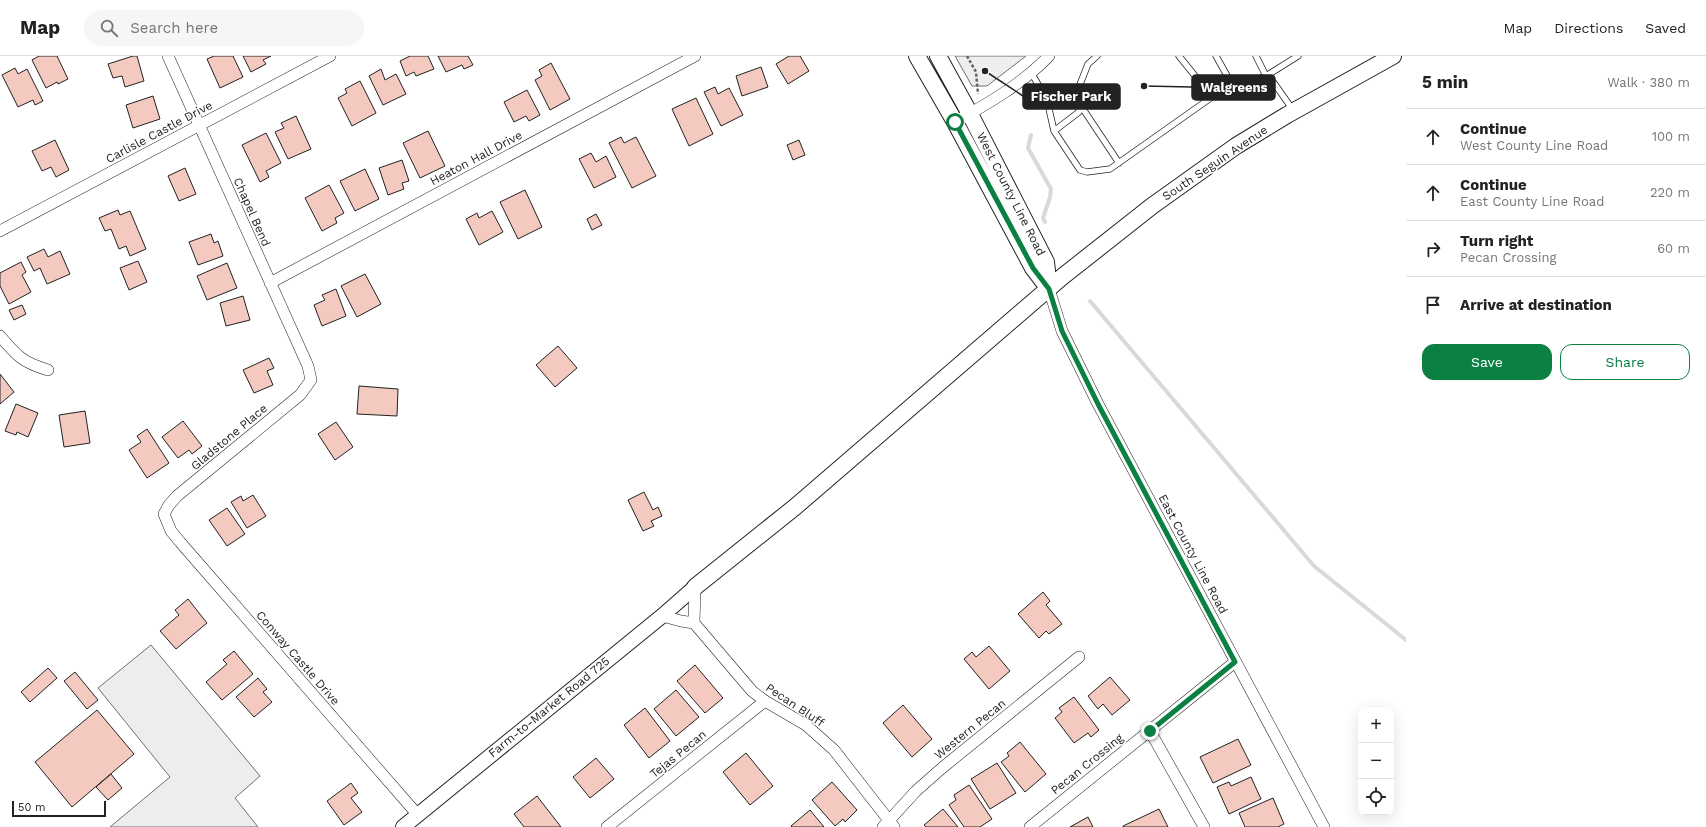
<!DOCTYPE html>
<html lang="en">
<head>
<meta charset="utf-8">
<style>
	body { margin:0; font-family:"Work Sans",sans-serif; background:#f6f6f6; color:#222 }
	.controls { position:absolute; right:12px; bottom:12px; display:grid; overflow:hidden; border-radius:8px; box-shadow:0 4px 16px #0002 }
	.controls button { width:36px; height:36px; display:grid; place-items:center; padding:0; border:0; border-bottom:1px solid #e0e0e0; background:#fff; color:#222; font:20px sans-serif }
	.scale { position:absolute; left:12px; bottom:10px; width:94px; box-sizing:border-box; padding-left:4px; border:2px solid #222; border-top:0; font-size:11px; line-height:14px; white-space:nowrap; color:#222; -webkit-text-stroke:3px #fff; paint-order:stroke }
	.stop { position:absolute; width:12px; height:12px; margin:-9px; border:3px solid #0b8043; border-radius:50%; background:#fff }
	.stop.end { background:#0b8043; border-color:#fff; box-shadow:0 1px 4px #0008 }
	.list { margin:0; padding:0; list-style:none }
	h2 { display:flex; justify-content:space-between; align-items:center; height:52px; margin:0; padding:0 16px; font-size:17px }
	h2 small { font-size:13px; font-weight:400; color:#767676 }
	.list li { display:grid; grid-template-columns:26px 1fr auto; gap:12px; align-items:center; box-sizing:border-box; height:56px; padding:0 16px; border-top:1px solid #e0e0e0 }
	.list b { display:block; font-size:15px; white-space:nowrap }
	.list p { margin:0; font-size:13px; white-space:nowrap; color:#767676 }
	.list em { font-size:13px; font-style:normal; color:#767676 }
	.actions { display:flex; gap:8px; padding:12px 16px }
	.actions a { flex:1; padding:9px 0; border:1px solid #0b8043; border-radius:12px; text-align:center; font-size:14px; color:#0b8043 }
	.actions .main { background:#0b8043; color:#fff }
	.icon { flex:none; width:22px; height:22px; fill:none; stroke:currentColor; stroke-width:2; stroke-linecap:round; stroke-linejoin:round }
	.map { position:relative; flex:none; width:1406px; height:771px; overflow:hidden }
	header { display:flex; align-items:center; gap:24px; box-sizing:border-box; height:56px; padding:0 20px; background:#fff; border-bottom:1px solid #e0e0e0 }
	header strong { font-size:19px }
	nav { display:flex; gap:22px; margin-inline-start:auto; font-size:14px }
	.search { width:280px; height:36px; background:#f6f6f6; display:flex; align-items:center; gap:10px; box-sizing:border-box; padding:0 14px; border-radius:22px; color:#767676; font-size:15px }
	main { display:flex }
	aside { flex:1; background:#fff }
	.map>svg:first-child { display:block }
	.green { fill:#eee; stroke:#6f6f6f }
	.parking { fill:#ededed; stroke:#6f6f6f }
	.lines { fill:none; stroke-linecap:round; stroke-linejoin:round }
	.stream { stroke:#d9d9d9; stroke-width:4 }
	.building { fill:#f3c9c0; stroke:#222 }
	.service-casing { stroke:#222; stroke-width:7 }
	.minor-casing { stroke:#222; stroke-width:12 }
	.tertiary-casing { stroke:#222; stroke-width:16 }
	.secondary-casing { stroke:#222; stroke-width:18 }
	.path { stroke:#646464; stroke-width:2.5; stroke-dasharray:3 2; stroke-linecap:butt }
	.service { stroke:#fff; stroke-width:5.5 }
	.minor { stroke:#fff; stroke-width:11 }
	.tertiary { stroke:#fff; stroke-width:14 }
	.secondary { stroke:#fff; stroke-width:16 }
	.route { stroke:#0b8043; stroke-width:5 }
	.labels { text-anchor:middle; stroke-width:3; stroke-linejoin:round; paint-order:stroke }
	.street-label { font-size:12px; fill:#222; stroke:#fff }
	.leader { fill:none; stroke:#222; stroke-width:1.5 }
	.callout-dot { fill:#222; stroke:#fff; stroke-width:1.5 }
	.callout { fill:#222; stroke:#222; stroke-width:1.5 }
	.callout-label { font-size:13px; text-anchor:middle; font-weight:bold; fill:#fff }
</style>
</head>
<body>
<header>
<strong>Map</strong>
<div class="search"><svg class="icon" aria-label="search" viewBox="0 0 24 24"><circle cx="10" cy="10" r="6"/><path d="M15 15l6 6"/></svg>Search here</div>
<nav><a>Map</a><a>Directions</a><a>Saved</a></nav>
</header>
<main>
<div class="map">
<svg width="1406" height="771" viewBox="0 0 1406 771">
	<rect width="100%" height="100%" fill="#fff"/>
	<!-- green -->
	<path class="green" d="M955,0H1026L987,30H972Z"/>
	<!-- parking -->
	<path class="parking" d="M151,589L260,720L235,742L258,771H110L170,721L98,632Z"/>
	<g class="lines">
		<!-- stream -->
		<path class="stream" d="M1031,79L1028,92L1051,133L1050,141L1043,162L1045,166
			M1090,245L1314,510L1406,584"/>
	</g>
	<!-- building -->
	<path class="building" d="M39,0H57L68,23L58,28L57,26L46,32L32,4Z
		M133,0H137L144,25L125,31L122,20L113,22L108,8Z
		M214,0H233L243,21L220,32L207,3Z
		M243,0H271L263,4L266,8L251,16Z
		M410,0H428L434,13L416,20L414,16L406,20L400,5Z
		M438,0H468L473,9L464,13L462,9L446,16Z
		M789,0H800L809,15L788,28L776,8Z
		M551,7L570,43L550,54L535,24L542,20L539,14Z
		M761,11L768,31L742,40L736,20Z
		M15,12L18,18L27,13L43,45L35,49L33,44L18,51L2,19Z
		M381,13L385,24L396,18L406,38L383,49L369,20Z
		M360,25L376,57L352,70L338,42L347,37L345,33Z
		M715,31L718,38L729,32L743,59L721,70L704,36Z
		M527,34L540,59L529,65L526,60L514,66L504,46Z
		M153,40L160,63L133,72L126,49Z
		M696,42L713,78L689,90L672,53Z
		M296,60L311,93L288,103L275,76L284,72L281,67Z
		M428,75L445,110L420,122L403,87Z
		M266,77L281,107L266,115L269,121L260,126L242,89Z
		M621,81L624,87L636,81L656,120L632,132L609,87Z
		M55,84L69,114L56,121L51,111L42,115L32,95Z
		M799,84L805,99L793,104L787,89Z
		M591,97L596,106L606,100L616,121L594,132L579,103Z
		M402,104L409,125L402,127L404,133L388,139L379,112Z
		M185,112L196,138L179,145L168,120Z
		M365,113L379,143L355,155L340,125Z
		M329,129L344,157L335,162L337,167L322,175L305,142Z
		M525,134L542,171L518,183L500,146Z
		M118,154L120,159L130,155L146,193L130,200L126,190L119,193L111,173L105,175L99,162Z
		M492,155L503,176L479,189L466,163L477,157L479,162Z
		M596,158L602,169L592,174L587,163Z
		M211,178L214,187L218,185L223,200L198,209L189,186Z
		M44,193L48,201L60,195L70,218L47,228L40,212L34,215L27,201Z
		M138,205L147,226L129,234L120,212Z
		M21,206L26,216L22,219L31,236L9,248L0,230V217Z
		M227,207L237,232L207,244L197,220Z
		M365,218L381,248L357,261L341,230Z
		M336,233L346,260L322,270L314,249L325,244L322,239Z
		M243,240L250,264L226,270L220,247Z
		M22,249L26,258L14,264L9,254Z
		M558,290L577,312L555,331L536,309Z
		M269,302L274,312L267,315L273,329L254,337L243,314Z
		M0,318L14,336L0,348Z
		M359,330L398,333L397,360L357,358Z
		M16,348L38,357L28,381L17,376L16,379L5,375Z
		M85,355L90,387L64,391L59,359Z
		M183,365L202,390L192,398L189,394L178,402L162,381Z
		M336,366L353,391L335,404L318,378Z
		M147,373L169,407L147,422L129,394L141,386L137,380Z
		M644,436L653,454L658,451L662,460L651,465L654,470L643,475L628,444Z
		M253,439L266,460L247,472L231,446L241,440L243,445Z
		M227,452L245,478L227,490L209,464Z
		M1043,536L1050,545L1046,549L1062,568L1049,578L1046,575L1039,582L1018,558Z
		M188,543L207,567L176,593L160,575L179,559L175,554Z
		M989,590L1010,615L989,633L964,603L972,596L976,601Z
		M234,595L253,618L222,644L206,626L227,608L223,604Z
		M695,609L723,642L705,657L677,625Z
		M48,612L57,622L30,646L21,636Z
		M75,616L98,644L87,653L64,625Z
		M1110,621L1130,644L1112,659L1103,648L1098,653L1088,640Z
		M258,622L267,633L263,636L272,646L254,661L236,641Z
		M676,634L699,661L676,680L654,653Z
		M1074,641L1099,674L1091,681L1088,677L1074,687L1055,662L1062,656L1059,652Z
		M903,649L932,683L912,701L883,667Z
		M645,652L670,685L649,702L624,669Z
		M97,654L134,698L72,751L35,706Z
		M1238,683L1251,709L1213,727L1200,701Z
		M1020,686L1046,718L1025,736L1001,706L1009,700L1007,697Z
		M746,697L773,730L750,749L723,716Z
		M596,702L614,723L590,742L573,721Z
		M997,707L1016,737L990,753L971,723Z
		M111,718L122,732L108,744L96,731Z
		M1251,721L1261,743L1229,758L1217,731L1229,726L1231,730Z
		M832,726L857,754L845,766L843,763L835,770L812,744Z
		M351,727L358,737L351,742L362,756L344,769L327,745Z
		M969,729L992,763L980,771H964L949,749L956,744L954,739Z
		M537,740L561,771H524L514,758Z
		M1273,742L1284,768L1278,771H1245L1239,757Z
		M943,753L958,771H926L924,769Z
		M1159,753L1168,771H1123V770Z
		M810,754L824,771H792L791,770Z
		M1088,761L1093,771H1070Z"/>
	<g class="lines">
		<!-- service casing -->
		<g class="service-casing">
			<path id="service" d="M1179,0L1212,41
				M1216,0L1234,32
				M1256,0L1266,20L1298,0
				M1032,18L1047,44L1054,75L1080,114L1087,116L1110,113L1212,41L1266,20L1274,27L1293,54
				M1079,47L1119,107
				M1054,75L1079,56V47L1077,36L1088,8L1097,0"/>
		</g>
		<!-- minor casing -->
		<g class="minor-casing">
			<path id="minor" d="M168,0L308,310L311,324L300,339L177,440L169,449L164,458L171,475L180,486L417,758
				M955,66C989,47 1022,28 1049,0
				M0,175L330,0
				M270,227L695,0
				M1049,233L1062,275L1098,348L1324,771
				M0,280C17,300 22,306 48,314
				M695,531L694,567L752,635L765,645L806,669L834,694L894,771
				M662,560L681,565L694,567
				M1150,675L1204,771
				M607,771L765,645
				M883,771L916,735L942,712L1079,601
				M1030,771L1235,606"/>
		</g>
		<!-- tertiary casing -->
		<g class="tertiary-casing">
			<path id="tertiary" d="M403,771L662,560L695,531"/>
		</g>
		<!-- secondary casing -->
		<g class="secondary-casing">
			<path id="secondary" d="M917,0L955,66L1033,212L1049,233
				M938,0L970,58L1046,206L1049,233
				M695,531L795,451L1062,221L1152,150L1236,90L1287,59L1393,0"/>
		</g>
		<!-- path -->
		<path class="path" d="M967,0L976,16L978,38"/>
		<!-- service -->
		<use href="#service" class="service"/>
		<!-- minor -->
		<use href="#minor" class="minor"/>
		<!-- tertiary -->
		<use href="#tertiary" class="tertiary"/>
		<!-- secondary -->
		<use href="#secondary" class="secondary"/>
	</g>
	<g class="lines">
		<!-- route -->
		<path class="route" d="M955,66L1033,212L1049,233L1062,275L1098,348L1235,606L1150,675"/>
	</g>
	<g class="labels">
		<!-- street labels -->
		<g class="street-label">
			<text transform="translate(159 76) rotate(-28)" y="4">Carlisle Castle Drive</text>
			<text transform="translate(476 102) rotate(-28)" y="4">Heaton Hall Drive</text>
			<text transform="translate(1215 107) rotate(-34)" y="4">South Seguin Avenue</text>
			<text transform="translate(1011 138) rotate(63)" y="4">West County Line Road</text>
			<text transform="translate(252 156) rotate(66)" y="4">Chapel Bend</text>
			<text transform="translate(229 381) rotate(-40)" y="4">Gladstone Place</text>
			<text transform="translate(1193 498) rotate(62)" y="4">East County Line Road</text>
			<text transform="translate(298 602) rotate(49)" y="4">Conway Castle Drive</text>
			<text transform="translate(795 649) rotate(34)" y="4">Pecan Bluff</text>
			<text transform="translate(549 651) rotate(-39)" y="4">Farm-to-Market Road 725</text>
			<text transform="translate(970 673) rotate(-39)" y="4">Western Pecan</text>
			<text transform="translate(678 698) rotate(-39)" y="4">Tejas Pecan</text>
			<text transform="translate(1087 708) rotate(-39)" y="4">Pecan Crossing</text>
		</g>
	</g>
	<!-- callouts -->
	<path class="leader" d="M1144 30L1192 31M985 15L1023 40"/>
	<g class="callout-dot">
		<circle cx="1144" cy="30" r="4"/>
		<circle cx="985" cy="15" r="4"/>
	</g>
	<g class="callout">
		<rect x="1192" y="19" width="83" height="25" rx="4"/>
		<rect x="1023" y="28" width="97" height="25" rx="4"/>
	</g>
	<g class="callout-label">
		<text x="1234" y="36">Walgreens</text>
		<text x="1071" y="45">Fischer Park</text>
	</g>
</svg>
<div class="controls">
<button>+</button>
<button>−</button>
<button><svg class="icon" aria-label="locate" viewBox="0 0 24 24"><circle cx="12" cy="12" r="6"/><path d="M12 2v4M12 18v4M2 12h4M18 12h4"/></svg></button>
</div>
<div class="scale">50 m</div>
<div class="stop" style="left:955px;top:66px"></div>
<div class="stop end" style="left:1150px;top:675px"></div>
</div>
<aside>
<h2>5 min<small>Walk · 380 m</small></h2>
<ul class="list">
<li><svg class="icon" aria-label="ahead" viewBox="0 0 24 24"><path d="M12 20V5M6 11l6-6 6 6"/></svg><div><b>Continue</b><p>West County Line Road</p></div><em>100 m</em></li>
<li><svg class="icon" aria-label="ahead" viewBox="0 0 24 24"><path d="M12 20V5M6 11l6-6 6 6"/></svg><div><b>Continue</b><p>East County Line Road</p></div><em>220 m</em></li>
<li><svg class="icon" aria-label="right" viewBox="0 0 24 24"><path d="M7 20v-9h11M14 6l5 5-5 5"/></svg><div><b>Turn right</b><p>Pecan Crossing</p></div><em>60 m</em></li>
<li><svg class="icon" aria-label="arrive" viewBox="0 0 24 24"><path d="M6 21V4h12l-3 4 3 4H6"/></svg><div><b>Arrive at destination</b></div></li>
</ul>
<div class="actions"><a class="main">Save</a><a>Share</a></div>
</aside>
</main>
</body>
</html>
